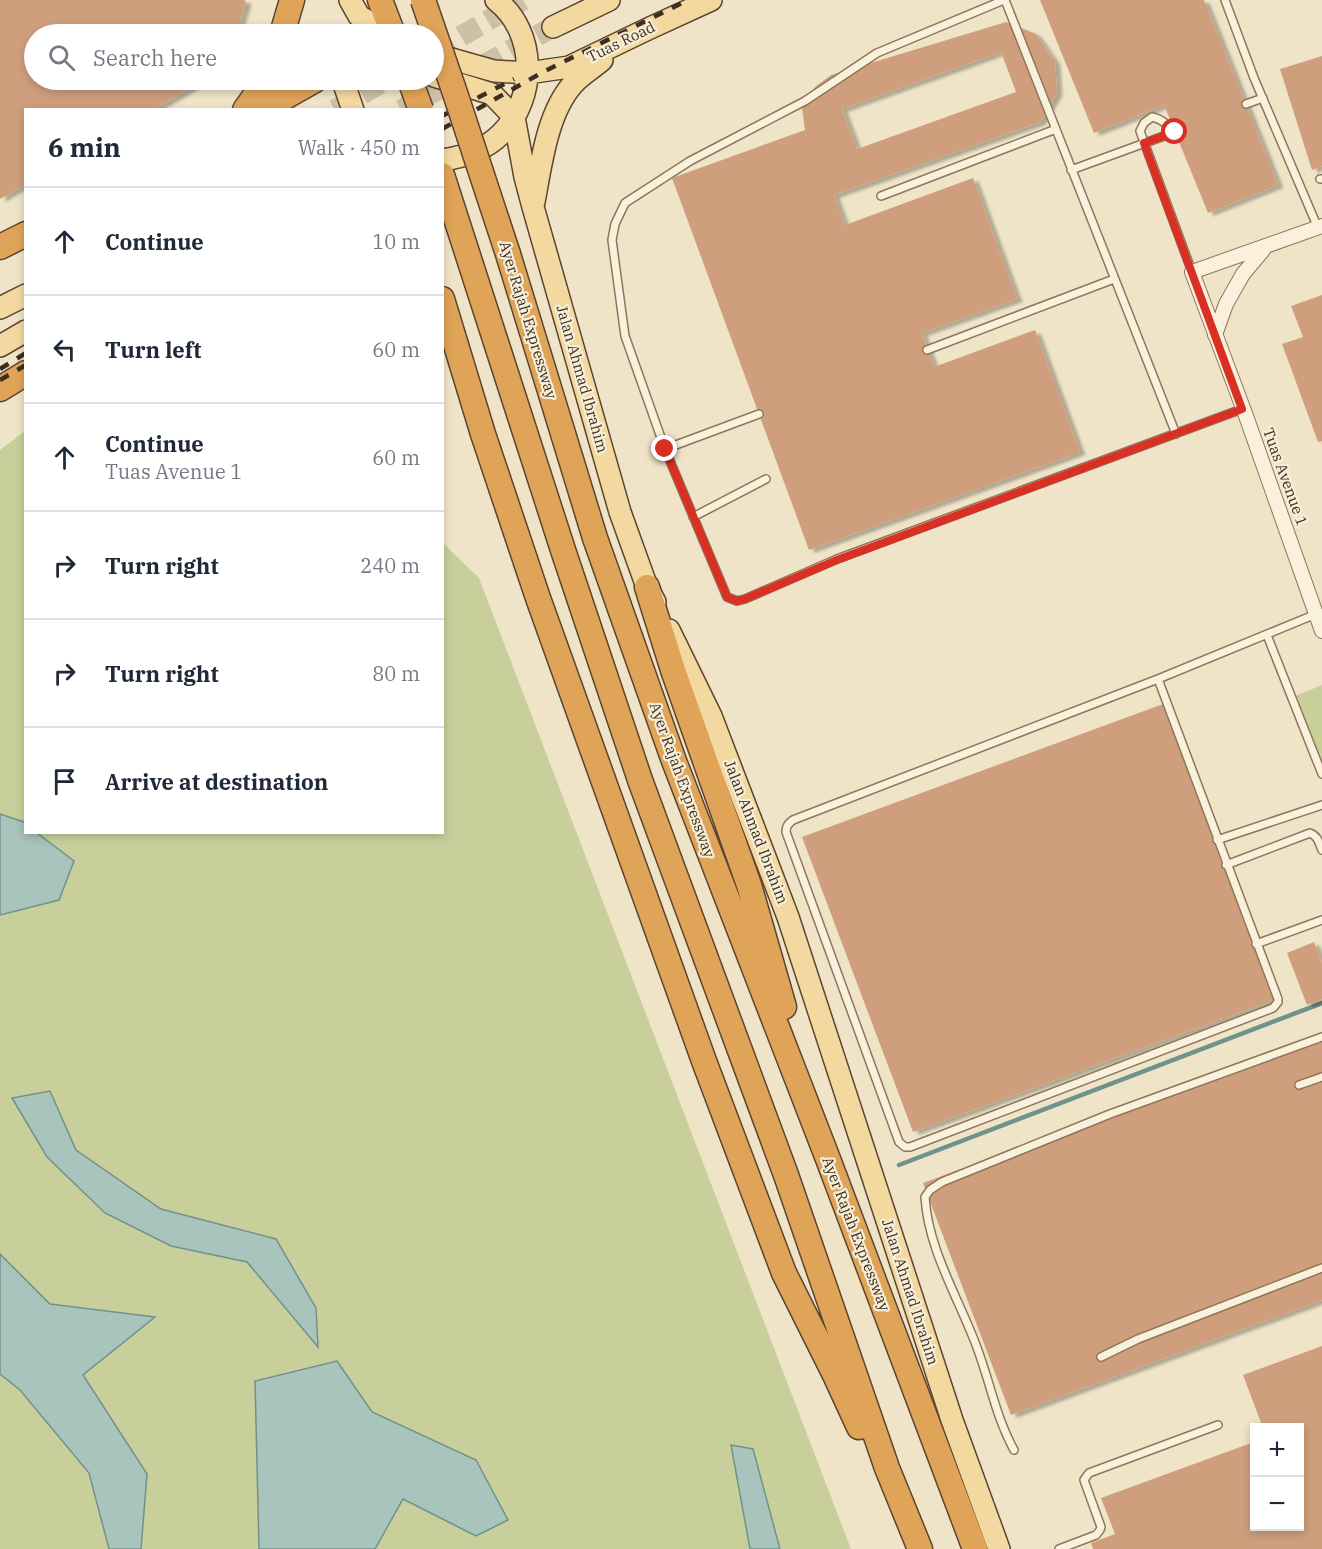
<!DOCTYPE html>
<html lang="en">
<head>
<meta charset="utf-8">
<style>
	body { margin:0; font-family:"IBM Plex Serif",serif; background:#f2f2f3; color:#1f2937 }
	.controls { position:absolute; right:18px; bottom:18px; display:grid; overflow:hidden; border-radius:0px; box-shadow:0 3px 9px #0003 }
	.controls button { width:54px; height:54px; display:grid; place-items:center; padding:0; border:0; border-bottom:2px solid #e0e1e3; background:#fff; color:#1f2937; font:30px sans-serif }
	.stop { position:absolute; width:18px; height:18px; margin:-14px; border:4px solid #d93025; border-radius:50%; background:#fff }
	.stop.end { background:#d93025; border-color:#fff; box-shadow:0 2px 6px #0008 }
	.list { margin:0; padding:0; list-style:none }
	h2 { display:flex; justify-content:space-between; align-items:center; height:78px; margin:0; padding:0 24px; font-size:26px }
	h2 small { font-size:20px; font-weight:400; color:#747a83 }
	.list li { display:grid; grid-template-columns:39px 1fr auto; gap:18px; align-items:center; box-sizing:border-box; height:108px; padding:0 24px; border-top:2px solid #e0e1e3 }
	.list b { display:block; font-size:22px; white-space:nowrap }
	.list p { margin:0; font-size:20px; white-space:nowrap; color:#747a83 }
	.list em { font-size:20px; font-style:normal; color:#747a83 }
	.icon { flex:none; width:33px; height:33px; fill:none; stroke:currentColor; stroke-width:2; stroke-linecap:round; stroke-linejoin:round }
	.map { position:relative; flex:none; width:1322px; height:1549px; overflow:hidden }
	.search { position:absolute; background:#fff; box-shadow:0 3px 9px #0003; left:24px; top:24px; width:420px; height:66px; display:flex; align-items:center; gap:15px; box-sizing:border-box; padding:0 21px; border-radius:33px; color:#747a83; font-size:22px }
	.panel { position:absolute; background:#fff; box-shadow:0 3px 9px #0003; left:24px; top:108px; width:420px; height:726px; border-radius:0px }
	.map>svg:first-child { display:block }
	.green { fill:#c9cf9b }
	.water { fill:#a9c4bc; stroke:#6f938a; stroke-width:1.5 }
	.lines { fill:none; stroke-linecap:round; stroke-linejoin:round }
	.stream { stroke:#6f938a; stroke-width:4.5 }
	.building { fill:#cf9f7d; fill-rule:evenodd; filter:url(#shadow) }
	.primary-tunnel { stroke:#ccc0a6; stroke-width:21; stroke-dasharray:21 10; stroke-linecap:butt }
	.lane-casing { stroke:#8d765c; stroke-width:10 }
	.street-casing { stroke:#8d765c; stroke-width:16 }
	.primary-casing { stroke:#5b4430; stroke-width:24 }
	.highway-casing { stroke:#5b4430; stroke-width:27 }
	.lane { stroke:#faf1dc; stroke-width:7 }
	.street { stroke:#faf1dc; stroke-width:14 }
	.primary { stroke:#f3d9a0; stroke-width:21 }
	.highway { stroke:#e0a458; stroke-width:24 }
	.rail { stroke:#3d2e20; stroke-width:4.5; stroke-dasharray:10 10; stroke-linecap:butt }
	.highway-bridge-casing { stroke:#5b4430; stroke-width:27; stroke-linecap:butt }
	.highway-bridge { stroke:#e0a458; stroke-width:24 }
	.route { stroke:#d93025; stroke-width:8 }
	.labels { text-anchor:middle; stroke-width:4.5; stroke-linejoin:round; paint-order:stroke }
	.street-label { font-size:15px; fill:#3d2e20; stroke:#f7eed8 }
</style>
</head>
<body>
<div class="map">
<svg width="1322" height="1549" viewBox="0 0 1322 1549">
	<defs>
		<filter id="shadow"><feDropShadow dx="5.5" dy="3" stdDeviation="1.5" flood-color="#0004"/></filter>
	</defs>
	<rect width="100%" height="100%" fill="#f0e4c8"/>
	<!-- green -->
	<path class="green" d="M25,431L26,832H442L443,543L479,578L851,1549H0V450Z
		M1322,685V770L1293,697Z"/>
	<!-- water -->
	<path class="water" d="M0,814L24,822L25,823L26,832L37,833L74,861L59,900L0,915Z
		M50,1091L76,1150L161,1209L276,1239L316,1308L318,1347L247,1262L171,1246L105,1213L47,1157L12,1098Z
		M0,1254L50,1304L155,1317L83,1375L147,1474L141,1549H109L89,1473L20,1390L0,1374Z
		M337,1361L372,1412L476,1460L508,1520L476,1536L403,1499L375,1549H259L255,1381Z
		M731,1445L753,1449L780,1549H750Z"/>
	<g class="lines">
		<!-- stream -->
		<path class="stream" d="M899,1165L1322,1003"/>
	</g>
	<!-- building -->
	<path class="building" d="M0,0H244L246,2L236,34H34V80H204L153,110H26V184L0,199Z
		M1040,0H1204L1278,185L1208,213L1164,105L1094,133Z
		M1006,22L1036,34L1055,62L1057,93L1040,122L834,195L845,225L973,178L1017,299L922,333L934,367L1035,330L1080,452L809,550L672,178L805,130L802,108L815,87L831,75ZM1001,52L1016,92L857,149L842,109Z
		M1322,56V166L1312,170L1280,69Z
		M1322,295V441L1318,442L1282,344L1303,337L1291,306Z
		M1163,704L1274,1000L913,1132L802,837Z
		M1314,942L1322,963V999L1307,1005L1287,953Z
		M1322,1035V1300L1011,1415L923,1183Z
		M1322,1346V1549H1093L1091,1543L1115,1534L1101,1498L1254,1442V1526H1300V1428H1263L1243,1375Z"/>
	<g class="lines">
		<!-- primary-tunnel -->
		<path class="primary-tunnel" d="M434,52L523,0
			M335,110L386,80
			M401,110L553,27"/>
		<!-- lane casing -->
		<g class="lane-casing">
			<path id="lane" d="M1004,0L877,53L805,101L690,161L625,203L615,224L612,240L625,336L665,449L727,597L737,601L745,599L837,559L1242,409
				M1005,0L1176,434
				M1225,0L1254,78L1318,228
				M1246,104L1263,98
				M1172,132C1167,124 1162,119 1152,117L1144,123L1140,131L1192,272
				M1071,170L1175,132
				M1320,179H1322
				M881,196L1056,129
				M927,350L1114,279
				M665,449L759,414
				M693,517L766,479
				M1267,635L1322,774
				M1158,679L1278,999V1002L1273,1008L910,1147H905L899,1142L786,832C786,826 788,824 793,820L1158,679L1316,614
				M1217,840L1322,805
				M1226,865L1310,833C1318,836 1319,843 1322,850
				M1256,944L1322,920
				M1299,1085L1322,1077
				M1101,1357L1138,1339L1322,1268
				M1014,1450C995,1415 990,1381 976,1345C958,1297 928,1249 925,1197L930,1190L942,1182L1110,1114L1322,1037
				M1059,1549L1096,1535L1100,1530L1101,1527L1084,1480L1089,1473L1218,1425"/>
		</g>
		<!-- street casing -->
		<g class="street-casing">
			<path id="street" d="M1322,226L1192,272L1246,416L1322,631
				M1215,335L1226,304L1243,274L1264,249"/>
		</g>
		<!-- primary casing -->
		<g class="primary-casing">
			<path id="primary" d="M350,0L359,16L390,34
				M553,27L609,0
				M434,54L494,71L528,73L569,67L650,28L711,0
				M434,76L492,94L514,117
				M344,80V84L353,110
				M514,117L525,177L533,207L620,512L647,587L655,602
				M442,160C464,157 485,150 501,134C537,98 537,32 496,0
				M534,202C541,165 547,113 573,84C581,75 593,68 602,60
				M0,308L26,295
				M0,346L26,331
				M669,630L711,716L788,917L952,1420L999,1549"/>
		</g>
		<!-- highway casing -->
		<g class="highway-casing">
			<path id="highway" d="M380,0L393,34
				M282,34L292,0
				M245,110L266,80
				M262,110L315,80
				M442,175L563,550L640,780L786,1175L887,1468L920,1549
				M0,247L26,234
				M508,254L595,538L674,761L828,1159L975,1549
				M442,299L483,434L538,598L704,1061L784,1273L836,1377L859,1427
				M0,389L26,373
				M647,587L673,670L749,885L784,1007"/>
		</g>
		<!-- lane -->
		<use href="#lane" class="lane"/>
		<!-- street -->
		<use href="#street" class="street"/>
		<!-- primary -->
		<use href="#primary" class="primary"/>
		<!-- highway -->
		<use href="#highway" class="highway"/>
		<!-- rail -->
		<path class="rail" d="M442,116L514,79
			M442,129L543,72L688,0
			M0,369L26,353
			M0,380L26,365"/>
		<!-- highway-bridge casing -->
		<g class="highway-bridge-casing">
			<path id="highway-bridge" d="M423,0L454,90L508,254
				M410,80L421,110"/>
		</g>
		<!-- highway-bridge -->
		<use href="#highway-bridge" class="highway-bridge"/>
	</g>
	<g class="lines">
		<!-- route -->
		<path class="route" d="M665,449L727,597L737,601L745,599L837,560L1242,409L1144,143L1175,132"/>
	</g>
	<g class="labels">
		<!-- street labels -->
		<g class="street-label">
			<text transform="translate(621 42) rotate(-26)" y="5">Tuas Road</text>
			<text transform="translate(528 320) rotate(73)" y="5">Ayer Rajah Expressway</text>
			<text transform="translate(582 379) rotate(74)" y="5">Jalan Ahmad Ibrahim</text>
			<text transform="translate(1285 477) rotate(70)" y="5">Tuas Avenue 1</text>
			<text transform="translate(682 780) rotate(70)" y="5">Ayer Rajah Expressway</text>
			<text transform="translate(756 832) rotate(69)" y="5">Jalan Ahmad Ibrahim</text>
			<text transform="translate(856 1234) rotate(69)" y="5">Ayer Rajah Expressway</text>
			<text transform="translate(910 1292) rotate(72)" y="5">Jalan Ahmad Ibrahim</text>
		</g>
	</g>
</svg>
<div class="controls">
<button>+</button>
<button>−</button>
</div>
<div class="stop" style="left:1175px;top:132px"></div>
<div class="stop end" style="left:665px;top:449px"></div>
<div class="search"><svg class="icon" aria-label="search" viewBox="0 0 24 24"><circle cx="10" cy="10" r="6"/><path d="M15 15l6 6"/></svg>Search here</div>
<section class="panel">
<h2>6 min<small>Walk · 450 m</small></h2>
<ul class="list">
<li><svg class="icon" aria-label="ahead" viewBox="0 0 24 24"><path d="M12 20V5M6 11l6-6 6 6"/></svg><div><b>Continue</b></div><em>10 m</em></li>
<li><svg class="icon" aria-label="left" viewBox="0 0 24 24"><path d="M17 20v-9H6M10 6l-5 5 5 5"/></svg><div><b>Turn left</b></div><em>60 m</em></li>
<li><svg class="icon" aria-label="ahead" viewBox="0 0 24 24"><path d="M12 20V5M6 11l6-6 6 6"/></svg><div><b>Continue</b><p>Tuas Avenue 1</p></div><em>60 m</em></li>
<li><svg class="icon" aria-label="right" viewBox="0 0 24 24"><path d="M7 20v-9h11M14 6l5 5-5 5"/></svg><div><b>Turn right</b></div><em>240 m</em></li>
<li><svg class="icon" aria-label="right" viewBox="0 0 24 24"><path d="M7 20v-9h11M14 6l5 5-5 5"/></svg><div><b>Turn right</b></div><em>80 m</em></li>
<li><svg class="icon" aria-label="arrive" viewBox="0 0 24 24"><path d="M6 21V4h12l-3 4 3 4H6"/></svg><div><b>Arrive at destination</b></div></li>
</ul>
</section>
</div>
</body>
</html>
